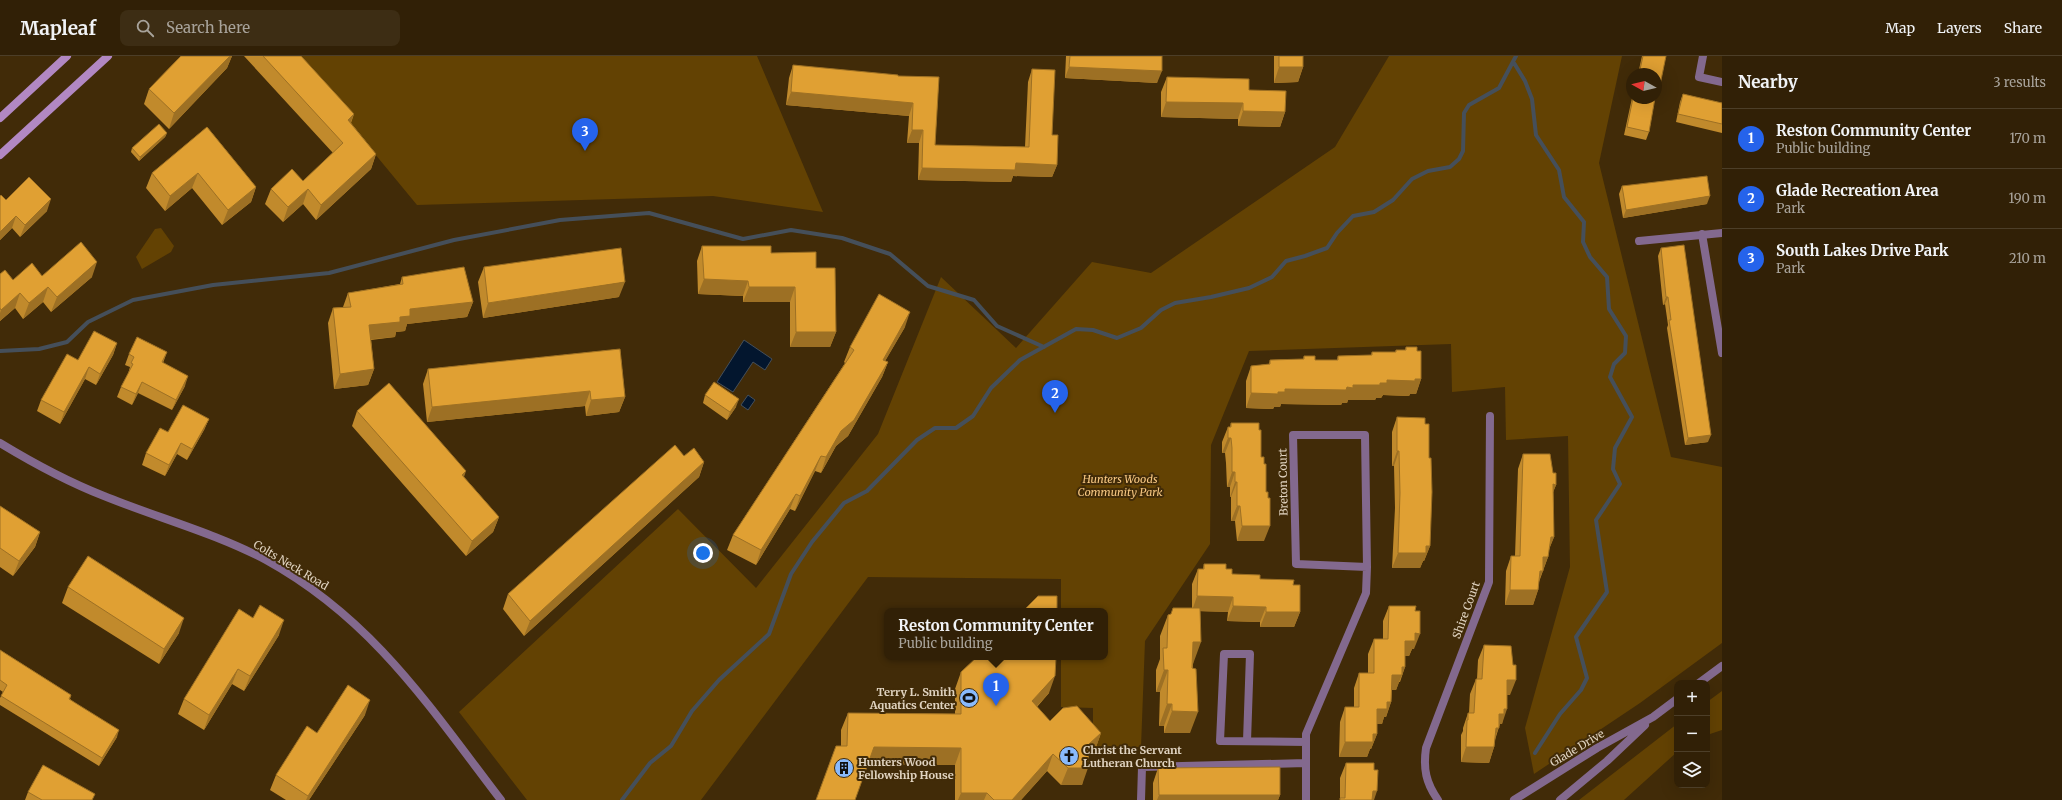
<!DOCTYPE html>
<html lang="en">
<head>
<meta charset="utf-8">
<style>
	body { margin:0; font-family:Merriweather,serif; background:#3d2d14; color:#f1f3f6 }
	.controls { position:absolute; right:12px; bottom:12px; display:grid; overflow:hidden; border-radius:8px; box-shadow:0 4px 16px #0002 }
	.controls button { width:36px; height:36px; display:grid; place-items:center; padding:0; border:0; border-bottom:1px solid #4c3e28; background:#312006; color:#f1f3f6; font:20px sans-serif }
	.compass { position:absolute; left:1626px; top:12px; width:36px; height:36px; border-radius:50%; background:#312006; box-shadow:0 4px 16px #0002; rotate:278deg }
	.you { position:absolute; left:703px; top:497px; width:14px; height:14px; margin:-10px; border:3px solid #fff; border-radius:50%; background:#1a73e8; box-shadow:0 0 0 6px #1a73e833 }
	.badge { display:grid; place-items:center; width:26px; height:26px; border-radius:50%; background:#2563eb; color:#fff; font-size:13px; font-weight:700 }
	.pin { position:absolute; translate:-50% -33px; filter:drop-shadow(0 1px 2px #0008) }
	.pin::after { content:''; position:absolute; top:21px; width:14px; height:12px; background:inherit; clip-path:polygon(0 0,100% 0,50% 100%) }
	.popup { position:absolute; left:884px; top:552px; width:224px; height:52px; box-sizing:border-box; display:grid; place-content:center; border-radius:8px; background:#312006; filter:drop-shadow(0 1px 3px #0005); font-size:13px; white-space:nowrap; color:#a8a39b }
	.popup b { font-size:15px; color:#f1f3f6 }
	.popup::after { content:''; position:absolute; left:50%; top:100%; margin-left:-8px; border:8px solid transparent; border-top-color:#312006 }
	.list { margin:0; padding:0; list-style:none }
	h2 { display:flex; justify-content:space-between; align-items:center; height:52px; margin:0; padding:0 16px; font-size:17px }
	h2 small { font-size:13px; font-weight:400; color:#a8a39b }
	.list li { display:grid; grid-template-columns:26px 1fr auto; gap:12px; align-items:center; box-sizing:border-box; height:60px; padding:0 16px; border-top:1px solid #4c3e28 }
	.list b { display:block; font-size:15px; white-space:nowrap }
	.list p { margin:0; font-size:13px; white-space:nowrap; color:#a8a39b }
	.list em { font-size:13px; font-style:normal; color:#a8a39b }
	.icon { flex:none; width:22px; height:22px; fill:none; stroke:currentColor; stroke-width:2; stroke-linecap:round; stroke-linejoin:round }
	.map { position:relative; flex:none; width:1722px; height:744px; overflow:hidden }
	header { display:flex; align-items:center; gap:24px; box-sizing:border-box; height:56px; padding:0 20px; background:#312006; border-bottom:1px solid #4c3e28 }
	header strong { font-size:19px }
	nav { display:flex; gap:22px; margin-inline-start:auto; font-size:14px }
	.search { width:280px; height:36px; background:#3d2d14; display:flex; align-items:center; gap:10px; box-sizing:border-box; padding:0 14px; border-radius:8px; color:#a8a39b; font-size:15px }
	main { display:flex }
	aside { flex:1; background:#312006 }
	.map>svg:first-child { display:block }
	.green { fill:#634203 }
	.water { fill:#03162e; stroke:#454f5a }
	.lines { fill:none; stroke-linecap:round; stroke-linejoin:round }
	.stream { stroke:#454f5a; stroke-width:4 }
	.minor { stroke:#83698e; stroke-width:8 }
	.tertiary { stroke:#83698e; stroke-width:8 }
	.secondary { stroke:#b288c3; stroke-width:8 }
	.wall { fill:#c18a2c }
	.shaded-wall { fill:#9d7024 }
	.building { fill:#e0a033; stroke:#9d7024 }
	.labels { text-anchor:middle; stroke-width:4; stroke-linejoin:round; paint-order:stroke }
	.park-label { font-size:11px; font-style:italic; fill:#f8c883; stroke:#412b08 }
	.street-label { font-size:11px; fill:#e0d3c0; stroke:#412b08 }
	.poi-label { font-size:11px; font-weight:bold; fill:#e0d3c0; stroke:#412b08; text-anchor:start }
</style>
</head>
<body>
<header>
<strong>Mapleaf</strong>
<div class="search"><svg class="icon" aria-label="search" viewBox="0 0 24 24"><circle cx="10" cy="10" r="6"/><path d="M15 15l6 6"/></svg>Search here</div>
<nav><a>Map</a><a>Layers</a><a>Share</a></nav>
</header>
<main>
<div class="map">
<svg width="1722" height="744" viewBox="0 0 1722 744">
	<rect width="100%" height="100%" fill="#412b08"/>
	<!-- green -->
	<path class="green" d="M294,0H757L823,156L713,140L417,149Z
		M1389,0H1622L1599,107L1671,401L1722,411V587L1640,647L1534,718L1525,672L1570,511L1568,380L1506,384L1505,331L1452,336L1451,288L1249,295L1211,389L1210,488L1145,585L1141,691L1093,692V652L1061,651V601H1105V555H1061V523L868,521L701,744H527L459,656L678,453L756,532L878,378L941,221L1016,292L1092,206L1151,217L1335,91Z
		M161,172L174,190L171,196L142,213L136,201L155,173Z
		M1722,635V674L1707,679V646Z
		M1677,668V696L1624,744H1579Z"/>
	<!-- water -->
	<path class="water" d="M744,284L772,303L765,314L753,306L733,336L717,326Z
		M748,339L755,344L748,354L741,349Z"/>
	<g class="lines">
		<!-- stream -->
		<path class="stream" d="M1514,7L1525,25L1532,43L1536,79L1559,114L1564,141L1584,166L1583,186L1590,201L1607,221L1609,253L1626,280L1625,297L1614,308L1610,321L1632,361L1615,392L1613,413L1620,428L1596,464L1607,536L1576,581L1587,622L1581,634L1560,658L1535,697
			M0,295L39,293L67,286L88,266L133,244L213,229L329,217L454,184L560,164L649,157L743,183L791,174L842,182L890,198L928,230L974,244L997,270L1044,291
			M622,744L650,707L671,690L692,655L719,624L769,578L791,518L812,486L844,447L867,435L917,384L935,372H956L973,360L991,332L1020,304L1076,273L1093,274L1117,282L1141,272L1161,254L1175,247L1211,241L1249,232L1272,221L1286,205L1305,200L1327,192L1337,177L1353,160L1374,156L1393,144L1412,123L1428,115L1450,111L1459,103L1463,95L1464,57L1469,49L1499,32L1516,0"/>
		<!-- minor -->
		<path class="minor" d="M1703,0L1699,21L1722,26
			M1702,178L1722,297
			M1639,185L1722,177
			M1247,685L1250,598H1224L1220,685L1306,686
			M1141,744L1142,711L1306,707
			M1306,744V678L1366,537L1367,511L1365,379H1293L1296,508L1367,511
			M1438,744C1426,727 1423,713 1426,692L1489,526L1490,360"/>
		<!-- tertiary -->
		<path class="tertiary" d="M0,387C33,407 68,426 104,440C158,462 215,477 266,504C373,563 429,650 501,744
			M1699,627L1722,610
			M1514,744L1597,692L1653,661L1677,643
			M1560,744L1607,705L1645,669"/>
		<!-- secondary -->
		<path class="secondary" d="M0,62L67,0
			M0,99L108,0"/>
	</g>
	<!-- wall -->
	<path class="wall" d="M181,0H232L227,12L169,73L144,48L149,33Z
		M244,0H301L354,58L351,67L376,98L371,113L316,164L303,148L283,166L265,148L271,133L303,125L333,97Z
		M1066,0H1162L1157,27L1065,22Z
		M1274,0H1303V11L1298,26L1274,27Z
		M1642,0H1666L1660,29L1657,37H1656V18H1638Z
		M793,9L898,20L939,21L935,89L1025,91L1028,26L1032,13L1052,79L1057,109L1052,121L1013,120L1011,126L918,124L919,87H907L909,60L786,49L789,22Z
		M1167,21L1249,34L1285,56L1280,71L1238,70V63L1161,61V36Z
		M1683,38L1722,47V77L1676,66L1680,46Z
		M1632,42H1655L1649,76L1646,84L1624,79Z
		M207,71L256,131L251,146L222,169L192,132L165,155L146,132L152,117Z
		M167,77L165,81L139,105L131,96L132,92Z
		M1622,130L1707,148L1623,162L1619,138Z
		M0,140L6,144L47,155L20,181L12,172L0,184Z
		M702,190L816,212L836,276L830,291H790V246H743V240L698,238L697,205Z
		M1661,192L1708,386L1685,389L1667,272L1668,269L1665,248L1663,249L1658,200Z
		M484,211L619,241L483,262L478,226Z
		M0,218L13,224L42,220L92,221L51,256L43,246L23,263L15,252L0,265Z
		M402,221L473,246L467,261L407,268L405,275L396,276L395,281L371,284L374,313L368,329L334,333L328,267L333,252L343,251L348,237L400,228Z
		M905,271L885,305L888,306L882,321L848,380L836,390L821,417L815,415L795,455L790,453L756,509L727,494L733,479L845,307L844,306L850,291Z
		M117,287L113,299L96,329L85,323L60,368L37,355L41,344L78,304Z
		M1406,291L1417,295L1421,323L1416,338H1410L1409,340L1383,339L1381,342H1376L1375,344H1348L1347,347H1342L1341,349L1281,348L1280,351H1274L1273,353L1246,352V325L1251,310L1269,308L1270,304L1303,303L1304,300L1315,304H1337L1338,300L1371,299L1372,296H1395L1396,294H1405Z
		M620,293L625,341L619,356L586,360L585,350L427,366L423,328L428,313Z
		M167,296L163,307L185,330L172,354L138,337L132,349L117,341L121,331L128,318L130,311L125,309L129,298Z
		M705,339L736,351L727,364L703,347Z
		M357,355L464,421L499,461L493,476L466,500L352,370Z
		M1397,361L1425,368L1429,402L1430,490L1424,505H1423L1420,512H1392L1395,452L1394,410H1392V376Z
		M209,363L204,374L187,404L177,398L165,420L142,409L146,397L168,376Z
		M1231,367L1259,374L1261,401L1264,485H1237L1235,465H1231V441H1230V431H1227L1226,407L1225,397H1222V386L1228,371H1230Z
		M1523,398L1553,417L1556,429L1553,436L1554,481L1549,493L1548,501L1539,526L1538,534L1533,549H1505L1506,515L1511,500H1515L1518,413Z
		M684,400L704,406L699,421L524,580L503,553L508,538Z
		M0,450L40,476L35,491L13,520L0,511Z
		M1204,508L1226,513L1232,518L1293,529L1300,556L1294,571H1260V566L1227,565L1228,556L1200,555L1193,608L1190,677H1164V670H1159L1160,636H1156V614L1160,603V580L1168,559L1192,552V528L1198,513H1203Z
		M68,531L179,577L159,608L62,547Z
		M1389,550L1414,593H1412L1409,600H1405V611L1400,626H1399L1396,634H1392L1391,646L1386,661H1384L1382,668H1377V678L1371,693H1370L1367,701H1339L1340,666L1345,651H1354V632L1359,617H1368V598L1374,583H1383V565Z
		M253,562L279,579L244,635L232,628L204,674L178,658L184,643Z
		M1484,589L1510,639H1507L1502,668H1500L1499,671L1495,684L1494,691L1489,707L1461,706V679L1463,675V672L1468,657H1469L1470,638L1476,623H1477L1478,604Z
		M0,594L71,639L70,643L117,681L99,710L0,649V642L3,636L0,634Z
		M961,616L1049,637L1037,651L1050,665L1101,677L1095,694L1088,700L1082,729H1061L1047,715L1021,744H955V709L868,708L841,690V674L848,657L955,658V633Z
		M365,659L309,744H286L270,734L276,719L317,677Z
		M1346,707L1374,744H1340V722Z
		M1158,712L1280,739L1278,744H1153V727Z
		M28,736L93,744H25Z"/>
	<!-- shaded-wall -->
	<path class="shaded-wall" d="M230,0H232L227,12L169,73L174,57Z
		M1069,11L1162,15L1157,27L1065,22Z
		M1279,11H1303L1298,26L1274,27Z
		M791,36L913,47L909,60L786,49Z
		M1166,46L1243,47L1238,63L1161,61Z
		M1243,55L1285,56L1280,71L1238,70Z
		M354,58L348,73V64Z
		M912,74H923L919,87H907Z
		M167,77L165,81L139,105L140,101Z
		M376,98L371,113L316,164L321,149Z
		M1016,107L1057,109L1052,121L1013,120L1011,126L918,124L922,112Z
		M198,117L192,132L165,155L170,140Z
		M256,131L251,146L222,169L228,154Z
		M308,133L303,148L283,166L288,151Z
		M1710,140L1707,148L1623,162L1626,154Z
		M51,143L47,155L20,181L25,169Z
		M16,160L12,172L0,184V176Z
		M97,206L92,221L51,256L57,241Z
		M704,223L748,225L743,240L698,238Z
		M625,226L619,241L483,262L488,247Z
		M48,231L43,246L23,263L29,247Z
		M749,231H795L790,246H743Z
		M20,237L15,252L0,265V257L1,254Z
		M1666,241H1668L1665,248L1663,249Z
		M473,246L467,261L407,268L405,275L396,276L395,281L364,284L369,269L410,253Z
		M910,256L905,271L877,319L883,304Z
		M796,276H836L830,291H790Z
		M117,287L113,299L96,329L100,318Z
		M888,306L882,321L848,380L836,390L821,417L826,401L841,375Z
		M89,311L85,323L60,368L64,356Z
		M374,313L368,329L334,333L340,318Z
		M188,320L185,330L172,354L176,344Z
		M1415,323H1421L1416,338H1410L1409,340L1383,339L1381,342H1376L1375,344H1348L1347,347H1342L1341,349L1281,348L1280,351H1274L1273,353L1246,352L1251,337L1278,336L1285,333L1347,331L1353,329L1380,327L1387,324Z
		M142,326L138,337L132,349L136,338Z
		M590,335L585,350L427,366L432,351Z
		M625,341L619,356L586,360L591,344Z
		M739,343L736,351L727,364L730,356Z
		M209,363L204,374L187,404L192,393Z
		M1711,379L1708,386L1685,389L1688,382Z
		M1228,382H1231L1225,397H1222Z
		M181,387L177,398L165,420L169,409Z
		M1397,395H1399L1394,410H1392Z
		M821,400L815,415L795,455L800,440Z
		M704,406L699,421L524,580L530,565Z
		M466,415L461,430L462,419Z
		M1232,416H1235L1230,431H1227Z
		M1235,426H1237L1231,441H1230Z
		M1553,428L1556,429L1550,444Z
		M796,438L790,453L756,509L761,494Z
		M1237,450H1240L1235,465H1231Z
		M499,461L493,476L466,500L472,485Z
		M1242,470H1270L1264,485H1237Z
		M40,476L35,491L13,520L19,505Z
		M1551,481H1554L1548,496Z
		M1426,490H1430L1424,505H1423L1420,512H1392L1398,497Z
		M1543,501H1548L1537,530H1534Z
		M1510,534H1538L1533,549H1505Z
		M1197,540L1233,541L1228,556L1192,555Z
		M1233,550L1266,551L1260,566L1227,565Z
		M1266,556H1300L1294,571H1260Z
		M184,562L179,577L159,608L164,593Z
		M284,564L279,579L244,635L250,620Z
		M1415,577L1420,578L1414,593H1412L1409,600H1400L1405,585Z
		M1193,586H1201L1193,608Z
		M1402,611H1405L1396,634H1386L1392,619Z
		M238,613L232,628L204,674L209,659Z
		M1164,614H1168L1160,636H1156Z
		M1055,620L1049,637L1026,662L1032,645Z
		M1507,624H1516L1510,639H1502Z
		M370,644L365,659L309,744H306L308,740Z
		M1387,646H1391L1386,661H1384L1382,668H1372L1377,653Z
		M1167,648H1172L1164,670H1159Z
		M1504,653H1507L1502,668H1500L1493,687H1490L1499,658Z
		M1172,655L1198,656L1190,677H1164Z
		M119,674L117,681L99,710L102,702Z
		M1101,677L1095,694L1082,705L1089,688Z
		M1373,678H1377L1371,693H1370L1367,701H1339L1345,686Z
		M874,691L961,692L955,709L868,708Z
		M1466,691H1494L1489,707L1461,706Z
		M1053,698L1047,715L1021,744H1012Z
		M1068,712H1088L1082,729H1061Z
		M1373,735H1377L1374,744H1370Z
		M961,737H987L984,744H958Z
		M1159,739H1280L1278,744H1157Z"/>
	<!-- building -->
	<path class="building" d="M181,0H230L174,57L149,33Z
		M263,0H301L354,58L348,64L376,98L321,149L308,133L288,151L271,133L292,113L303,125L343,87Z
		M1070,0H1162V15L1069,11Z
		M1279,0H1303V11H1279Z
		M1643,0H1666L1660,29L1658,28L1656,37V18H1639Z
		M793,9L898,19V20L939,21L935,89L1029,91L1032,13L1055,14L1052,79H1058L1057,109L1016,107L1015,114L922,112L923,74H912L913,47L791,36Z
		M1167,21L1249,23V34L1286,35L1285,56L1243,55V47L1166,46Z
		M1683,38L1722,47V68L1678,58Z
		M1633,42H1655L1649,76L1627,71Z
		M159,68L167,77L140,101L132,92Z
		M207,71L256,131L228,154L198,117L170,140L152,117Z
		M1707,120L1710,140L1626,154L1622,130Z
		M29,121L51,143L25,169L16,160L0,176V140L1,139L6,144Z
		M81,186L97,206L57,241L48,231L29,247L20,237L1,254L0,252V218L5,214L13,224L32,207L42,220Z
		M1684,189L1711,379L1688,382L1669,264H1671L1668,241H1666L1661,192Z
		M702,190H771V197L816,196V212H835L836,276H796L795,231H749L748,225L704,223Z
		M621,192L625,226L488,247L484,211Z
		M464,211L473,246L410,253V260L400,261V266L369,269L374,313L340,318L333,252L351,251L348,237L403,228L402,221Z
		M879,238L910,256L883,304L888,306L854,364L841,375L826,401L821,400L800,440L796,438L761,494L733,479L854,294L850,291Z
		M94,275L117,287L100,318L89,311L64,356L41,344L67,298L78,304Z
		M137,281L167,296L162,306L188,320L176,344L142,326L136,338L121,331L133,308L131,307L134,301L129,298Z
		M1406,291H1417V295H1421V323H1415V325L1387,324V327H1380V329H1353V332L1347,331L1346,334L1285,333V336H1278V338L1251,337V310L1270,308V304L1304,303V300H1315V304H1338V300L1372,299V296H1396V294H1406Z
		M620,293L625,341L591,344L590,335L432,351L428,313Z
		M714,326L739,343L730,356L705,339Z
		M389,327L466,415L462,419L499,461L472,485L357,355Z
		M183,349L209,363L192,393L181,387L169,409L146,397L160,372L168,376Z
		M1397,361L1425,362V368H1429V402H1431L1432,436L1430,490H1426V497H1398L1400,437L1399,395H1397Z
		M1231,367H1259V374H1261V401H1264V408H1266V436H1268V442H1270V470H1242L1240,450H1237V426H1235V416H1232V392L1231,382H1228V371H1231Z
		M675,389L684,400L694,392L704,406L530,565L508,538Z
		M1523,398H1550L1553,417H1556V429L1553,428L1554,481H1551L1548,501H1543V515H1540L1538,534H1510L1511,500H1520Z
		M0,450L40,476L19,505L0,492Z
		M88,500L184,562L164,593L68,531Z
		M1204,508H1226V513H1232V518L1260,519V523L1294,524L1293,529H1300V556H1266V551L1233,550V541L1197,540L1198,513H1204Z
		M1038,540H1057V555H1023Z
		M260,549L284,564L250,620L238,613L209,659L184,643L239,553L253,562Z
		M1389,550H1416L1415,555H1420V578L1415,577V585H1405V611H1402V619H1392L1391,646H1387V653H1377V678H1373V686H1345V651H1359V617H1374V583H1388Z
		M1173,552H1200L1201,586H1193L1192,612L1196,613L1198,656L1172,655V648H1167L1168,614H1164L1163,592H1167L1168,559L1171,558Z
		M1484,589L1511,590L1513,609H1516V624H1507V653H1504V658H1499V672H1496L1494,691H1466L1467,664H1468V657H1474L1476,623H1482Z
		M0,594L71,639L69,643L119,674L102,702L1,640L7,629L0,624Z
		M977,601H1056L1055,620L1032,645L1050,665L1063,652L1077,650L1101,677L1089,688L1088,712H1068L1053,698L1012,744H994L987,737H961V692L874,691L855,744H816L836,690H847L848,657L961,658V616Z
		M348,629L370,644L308,740L276,719L307,670L317,677Z
		M1346,707H1374V714H1378L1377,735H1373L1372,744H1340V742H1345Z
		M43,709L95,738L92,744H42L28,736Z
		M1280,711V739H1159L1158,712Z"/>
	<!-- icons -->
	<defs>
		<g id="stadium-disc" transform="scale(1)"><circle r="9.5" fill="#89bafc" stroke="#412b08"/><path d="M0-5a6.5 5 0 1 0 0 10a6.5 5 0 1 0 0-10ZM-3.5-1.8h7v3.6h-7Z" fill="#111"/></g>
		<g id="church-disc" transform="scale(1)"><circle r="9.5" fill="#89bafc" stroke="#412b08"/><path d="M-1.2-6h2.4v3.5h3.3v2.4h-3.3V6h-2.4V-.1h-3.3v-2.4h3.3Z" fill="#111"/></g>
		<g id="building-disc" transform="scale(1)"><circle r="9.5" fill="#89bafc" stroke="#412b08"/><path d="M-4-6H4V6H1V3H-1V6H-4ZM-2.5-4.3h1.7v1.8h-1.7ZM.8-4.3h1.7v1.8H.8ZM-2.5-1h1.7V.8h-1.7ZM.8-1h1.7V.8H.8Z" fill="#111"/></g>
	</defs>
	<g fill-rule="evenodd">
		<use href="#stadium-disc" x="969" y="642"/>
		<use href="#church-disc" x="1069" y="700"/>
		<use href="#building-disc" x="844" y="712"/>
	</g>
	<g class="labels">
		<!-- park labels -->
		<g class="park-label">
			<text x="1120" y="427">Hunters Woods<tspan x="1120" dy="13">Community Park</tspan></text>
		</g>
		<!-- street labels -->
		<g class="street-label">
			<text transform="translate(1283 426) rotate(-91)" y="4">Breton Court</text>
			<text transform="translate(291 509) rotate(31)" y="4">Colts Neck Road</text>
			<text transform="translate(1466 554) rotate(-70)" y="4">Shire Court</text>
			<text transform="translate(1577 692) rotate(-31)" y="4">Glade Drive</text>
		</g>
		<!-- poi labels -->
		<g class="poi-label">
			<text x="955" y="640" text-anchor="end">Terry L. Smith<tspan x="955" dy="13">Aquatics Center</tspan></text>
			<text x="1083" y="698">Christ the Servant<tspan x="1083" dy="13">Lutheran Church</tspan></text>
			<text x="858" y="710">Hunters Wood<tspan x="858" dy="13">Fellowship House</tspan></text>
		</g>
	</g>
</svg>
<div class="controls">
<button>+</button>
<button>−</button>
<button><svg class="icon" aria-label="layers" viewBox="0 0 24 24"><path d="M12 4l9 5-9 5-9-5zM3 14l9 5 9-5"/></svg></button>
</div>
<svg class="compass" viewBox="-18 -18 36 36"><path d="M0-13l5 13h-10z" fill="#e53935"/><path d="M0 13l5-13h-10z" fill="#a8a39b"/></svg>
<div class="you"></div>
<div class="pin badge" style="left:996px;top:650px">1</div>
<div class="popup"><b>Reston Community Center</b>Public building</div>
<div class="pin badge" style="left:1055px;top:357px">2</div>
<div class="pin badge" style="left:585px;top:95px">3</div>
</div>
<aside>
<h2>Nearby<small>3 results</small></h2>
<ul class="list">
<li><span class="badge">1</span><div><b>Reston Community Center</b><p>Public building</p></div><em>170 m</em></li>
<li><span class="badge">2</span><div><b>Glade Recreation Area</b><p>Park</p></div><em>190 m</em></li>
<li><span class="badge">3</span><div><b>South Lakes Drive Park</b><p>Park</p></div><em>210 m</em></li>
</ul>
</aside>
</main>
</body>
</html>
